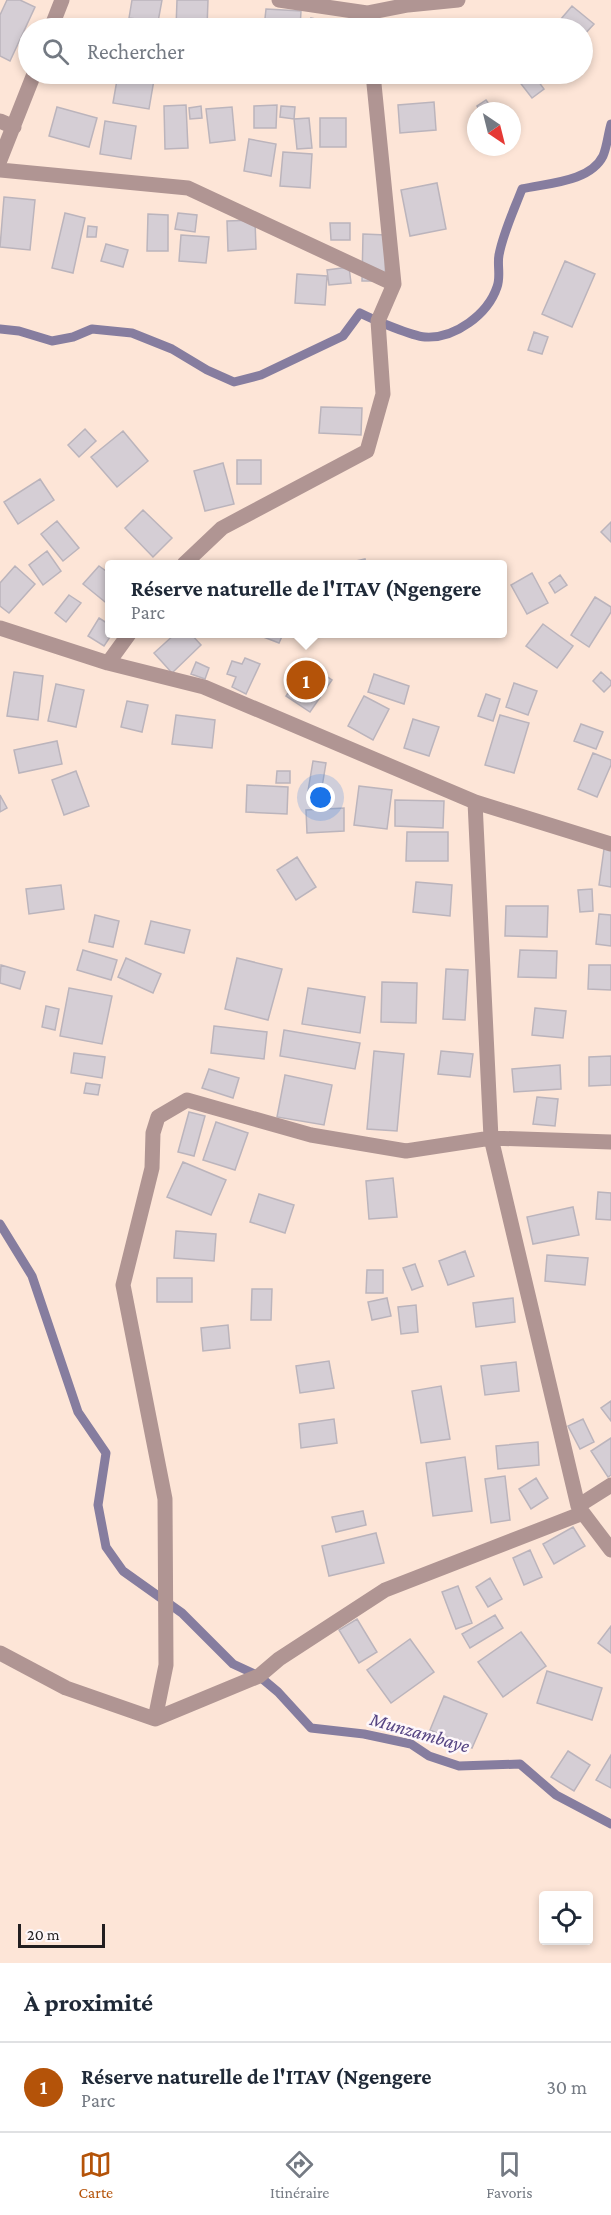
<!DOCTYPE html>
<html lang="fr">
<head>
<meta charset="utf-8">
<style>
	body { margin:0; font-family:"Crimson Pro",serif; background:#f6f6f7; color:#1f2937 }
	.controls { position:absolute; right:18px; bottom:18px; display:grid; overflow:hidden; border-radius:6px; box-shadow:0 3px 9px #0003 }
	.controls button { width:54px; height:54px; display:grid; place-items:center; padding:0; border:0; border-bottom:2px solid #e0e1e3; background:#fff; color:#1f2937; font:30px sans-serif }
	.compass { position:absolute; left:467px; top:102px; width:54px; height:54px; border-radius:50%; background:#fff; box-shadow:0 3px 9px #0003; rotate:145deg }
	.scale { position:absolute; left:18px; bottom:15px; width:87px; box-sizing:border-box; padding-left:6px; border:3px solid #221e20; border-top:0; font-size:16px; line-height:21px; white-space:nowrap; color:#221e20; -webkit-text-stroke:4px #fef7fa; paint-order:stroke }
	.you { position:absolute; left:321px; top:798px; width:21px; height:21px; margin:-15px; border:4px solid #fff; border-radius:50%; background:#1a73e8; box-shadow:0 0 0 9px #1a73e833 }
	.badge { display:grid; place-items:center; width:39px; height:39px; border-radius:50%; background:#b45309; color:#fff; font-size:20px; font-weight:700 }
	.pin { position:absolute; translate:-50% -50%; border:3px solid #fff; box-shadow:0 2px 6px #0006 }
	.popup { position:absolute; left:105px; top:560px; width:402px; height:78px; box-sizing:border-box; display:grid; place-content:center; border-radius:6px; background:#fff; filter:drop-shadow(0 2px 4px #0005); font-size:20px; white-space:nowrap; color:#747a83 }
	.popup b { font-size:22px; color:#1f2937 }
	.popup::after { content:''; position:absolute; left:50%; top:100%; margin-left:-12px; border:12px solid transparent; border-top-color:#fff }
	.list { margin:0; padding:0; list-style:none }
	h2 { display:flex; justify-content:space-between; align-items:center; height:78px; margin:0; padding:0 24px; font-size:26px }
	h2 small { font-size:20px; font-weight:400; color:#747a83 }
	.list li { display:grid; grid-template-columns:39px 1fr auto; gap:18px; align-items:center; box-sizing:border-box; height:90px; padding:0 24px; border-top:2px solid #e0e1e3 }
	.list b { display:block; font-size:22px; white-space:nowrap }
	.list p { margin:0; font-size:20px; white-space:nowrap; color:#747a83 }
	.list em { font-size:20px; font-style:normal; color:#747a83 }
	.icon { flex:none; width:33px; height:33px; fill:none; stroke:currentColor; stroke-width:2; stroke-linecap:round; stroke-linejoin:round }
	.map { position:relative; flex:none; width:611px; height:1963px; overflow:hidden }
	.search { position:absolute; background:#fff; box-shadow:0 3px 9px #0003; left:18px; right:18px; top:18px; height:66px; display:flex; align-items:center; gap:15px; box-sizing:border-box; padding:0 21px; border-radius:33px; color:#747a83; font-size:22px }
	.sheet { height:168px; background:#fff }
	nav { display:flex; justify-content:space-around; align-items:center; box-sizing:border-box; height:84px; border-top:2px solid #e0e1e3; background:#fff; font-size:16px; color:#747a83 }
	nav a { display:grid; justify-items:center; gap:3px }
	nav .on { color:#b45309 }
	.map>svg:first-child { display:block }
	.green { fill:#fde5d7; fill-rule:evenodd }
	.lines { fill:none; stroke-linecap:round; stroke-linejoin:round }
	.stream { stroke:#867d9f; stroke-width:9 }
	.building { fill:#d5ced5; stroke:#bbb4bc; stroke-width:1.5 }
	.minor { stroke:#b09593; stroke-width:15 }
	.labels { text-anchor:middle; stroke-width:5; stroke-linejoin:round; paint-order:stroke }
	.water-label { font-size:20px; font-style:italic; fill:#564583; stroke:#fef7fa }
</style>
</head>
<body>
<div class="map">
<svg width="611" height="1963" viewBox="0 0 611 1963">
	<rect width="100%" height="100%" fill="#fef7fa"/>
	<!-- green -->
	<path class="green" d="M0,0H611V1963H0ZM28,28H582V74H28ZM476,111H512V147H476ZM110,564H502V634H110ZM544,1896H588V1940H544Z"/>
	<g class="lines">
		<!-- stream -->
		<path class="stream" d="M0,329L19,331L52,341L73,337L92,329L132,333L172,349L207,370L234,382L261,375L343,336L360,313C374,320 412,336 425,337C455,339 488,314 497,287C501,277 497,265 499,255C503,233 514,210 522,189C548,183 590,182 603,156C607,147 608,134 611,124
			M0,1224L32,1276L78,1412L106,1453L98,1505L106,1547L123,1571L182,1613L233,1664L259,1676L278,1692L311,1728L364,1734L411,1744L429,1756L459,1766L520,1764L556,1795L611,1824"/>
	</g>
	<!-- building -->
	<path class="building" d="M7,0H20L35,7L10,61L0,56V15Z
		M132,0H162L158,22L129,18Z
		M177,0H208L207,28H176Z
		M572,6L594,24L582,37V28H572L561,19Z
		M266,9L301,11L300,28H264Z
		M311,18L335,23V28H310Z
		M482,19L485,28H451Z
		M118,74H155L149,109L113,103Z
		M527,74H533L544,89L532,98L518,80Z
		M486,100L492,108L488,111H480L477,106Z
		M434,102L436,130L400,133L398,105Z
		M186,105L188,148L165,149L164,106Z
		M277,105L276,128H254V106Z
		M201,106L202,118L190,119L189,108Z
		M281,106L295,107L294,119L280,117Z
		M57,107L97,118L89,147L49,136Z
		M232,107L235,140L210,143L206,109Z
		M309,118L312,148L297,149L294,119Z
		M320,118H346V147H320Z
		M105,121L136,126L131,159L100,154Z
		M249,139L276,144L271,176L244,171Z
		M283,152L312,154L310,188L280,186Z
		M437,183L446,229L410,236L401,190Z
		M4,197L35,200L30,250L0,247Z
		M65,213L85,218L73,273L52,268Z
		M178,213L197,215L195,232L175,229Z
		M148,214L168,215V251H147Z
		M255,220L256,249L228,251L227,221Z
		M330,223H350V240H331Z
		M88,226L97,227L96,237H87Z
		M363,234L386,235L385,281H362Z
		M181,235L209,237L206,263L179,261Z
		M106,244L128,250L123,267L101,261Z
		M565,261L595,274L572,327L542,314Z
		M349,267L351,283L329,285L327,270Z
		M297,274L327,276L325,305L295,303Z
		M534,332L548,337L542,354L528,350Z
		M321,407L362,408L361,435L319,433Z
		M85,429L96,441L79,457L68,445Z
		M123,431L148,461L117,487L91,457Z
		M237,460H261V484H237Z
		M223,463L234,504L205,511L194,471Z
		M40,479L54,500L18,524L4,502Z
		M143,510L172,538L153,557L125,528Z
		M57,521L79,548L63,561L41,534Z
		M611,522V542L601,532Z
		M47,551L61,571L43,585L29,565Z
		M365,559L366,564H343Z
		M15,566L35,584L9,613L0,606V583Z
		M99,566L110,574V606L83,584Z
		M532,573L548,603L527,614L511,585Z
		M560,575L567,585L555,593L549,583Z
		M69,595L81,603L66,622L55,613Z
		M595,597L611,607V612L589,647L571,635Z
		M99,618L110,625V634H112L104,646L88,636Z
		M543,624L573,646L557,668L526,646Z
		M175,634H191L201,645L172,673L154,653Z
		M262,634H283L279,643L261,636Z
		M245,658L260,664L246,694L232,687L236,677L227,674L232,661L242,664Z
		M196,662L209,668L205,679L191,674Z
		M308,664L332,680L310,712L286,696Z
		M14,672L43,676L38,720L7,716Z
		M601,672L611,681V685L604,692L593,681Z
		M374,674L409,686L404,704L368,692Z
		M514,683L537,691L528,715L506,707Z
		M56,684L84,690L76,727L48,721Z
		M486,694L500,699L493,721L478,716Z
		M364,696L389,709L373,740L348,726Z
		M127,701L148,705L142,732L121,727Z
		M176,715L215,720L212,748L172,744Z
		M500,715L529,723L514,773L485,765Z
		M413,719L439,727L429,756L404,748Z
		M581,724L603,732L596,749L574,741Z
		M57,741L62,764L19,773L14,750Z
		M593,753L611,760V765L597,797L578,789Z
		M313,761L326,763L321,793L308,791Z
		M76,771L89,806L64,815L52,780Z
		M277,771H290V783H276Z
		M247,785L288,787L287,814L246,812Z
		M359,786L392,790L387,829L354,825Z
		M0,795L7,808L0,812Z
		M395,800L444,801L443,828L395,826Z
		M344,808V831L307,833L306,810Z
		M407,832H448V861H406Z
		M604,849L611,850V887L599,885Z
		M297,857L316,887L296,900L277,870Z
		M416,882L452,885L450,916L413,912Z
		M61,885L64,909L29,914L26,889Z
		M592,889L593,911L580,912L578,890Z
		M506,906H548L547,937L505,936Z
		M599,914L611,915V946L596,944Z
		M95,915L119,921L113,947L89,942Z
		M151,921L190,930L184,953L145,944Z
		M83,950L117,960L111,980L77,970Z
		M520,950L557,951L556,978L518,977Z
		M126,958L161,974L153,993L118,977Z
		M237,958L282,969L268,1020L225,1009Z
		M1,965L25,972L20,989L0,983Z
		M589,965H611V990L588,989Z
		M446,969L468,970L465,1020L443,1019Z
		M382,982L417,983L416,1023L381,1022Z
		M69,988L112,996L102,1044L60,1036Z
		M308,988L365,997L360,1033L302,1024Z
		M46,1006L59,1009L55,1030L42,1027Z
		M535,1008L566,1011L563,1038L532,1035Z
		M214,1026L267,1032L264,1059L211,1053Z
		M284,1030L360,1043L355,1069L280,1056Z
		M374,1051L404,1054L397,1131L367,1129Z
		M441,1051L473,1054L470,1077L438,1074Z
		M74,1053L105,1057L102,1078L71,1073Z
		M611,1056V1085L589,1086V1057Z
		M560,1065L561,1089L514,1092L512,1069Z
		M209,1069L239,1078L233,1098L202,1088Z
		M285,1075L332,1085L324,1125L277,1117Z
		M86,1083L100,1085L98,1095L84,1093Z
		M537,1097L558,1099L555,1126L533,1124Z
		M189,1112L205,1116L194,1156L178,1152Z
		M216,1122L248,1133L235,1170L203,1160Z
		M183,1162L226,1180L211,1215L167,1197Z
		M393,1178L397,1217L369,1219L366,1181Z
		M598,1192L611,1193V1220L596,1219Z
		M259,1194L294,1205L285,1233L250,1222Z
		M573,1207L579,1235L533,1244L527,1217Z
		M176,1231L216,1234L214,1261L174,1258Z
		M465,1251L474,1276L448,1285L439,1261Z
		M547,1255L588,1258L585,1285L545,1281Z
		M415,1264L423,1286L412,1290L403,1268Z
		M367,1270H383V1293H366Z
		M157,1278H192V1302H157Z
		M252,1289H272L271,1320H251Z
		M387,1298L391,1316L372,1320L368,1302Z
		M513,1298L515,1322L476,1327L473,1303Z
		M416,1305L418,1332L401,1334L398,1307Z
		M228,1325L230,1348L203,1351L201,1328Z
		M329,1361L334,1388L300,1393L296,1366Z
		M516,1362L519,1391L485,1395L481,1366Z
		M441,1386L450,1439L421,1443L412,1391Z
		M611,1401V1421L601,1408Z
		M334,1419L337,1443L301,1448L299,1424Z
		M583,1419L594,1442L580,1449L568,1426Z
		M611,1438V1475L608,1477L591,1451Z
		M538,1442L539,1465L498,1469L496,1446Z
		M465,1457L472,1511L433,1516L426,1463Z
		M505,1476L510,1520L491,1523L485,1479Z
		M536,1478L548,1498L531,1509L519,1489Z
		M363,1511L366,1525L336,1532L332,1517Z
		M573,1527L585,1546L554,1564L543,1544Z
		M376,1533L384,1563L329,1576L322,1546Z
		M530,1550L542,1577L524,1585L513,1558Z
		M490,1578L502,1599L488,1607L476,1587Z
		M458,1586L472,1623L456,1629L442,1592Z
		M495,1615L503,1628L470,1648L462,1634Z
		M357,1619L377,1652L359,1663L339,1630Z
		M611,1626V1653L598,1643Z
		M521,1632L546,1666L503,1697L478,1662Z
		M410,1639L434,1672L391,1703L367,1670Z
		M547,1671L602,1688L592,1720L537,1703Z
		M444,1696L487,1714L472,1748L430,1730Z
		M568,1751L590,1765L574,1791L551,1777Z
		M611,1755V1788L596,1780Z"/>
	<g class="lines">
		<!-- minor -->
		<path class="minor" d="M279,0L367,13L408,5L458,0
			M367,13L368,28
			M51,28L62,0
			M0,121L14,127
			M0,160L34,74
			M0,170L188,188L394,284
			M184,564L222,528L367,451L383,394L378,321L394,284L373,74
			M0,628L108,663L204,687L475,802L611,844
			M108,663L129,634
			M475,802L491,1138L578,1506
			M583,1513L611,1550
			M0,1653L66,1688L155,1719L259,1676L279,1659L385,1590L583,1513L578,1506L611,1485
			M155,1719L166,1665L165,1499L123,1285L152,1168L153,1133L158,1117L187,1100L311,1135L406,1151L491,1138L611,1142"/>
	</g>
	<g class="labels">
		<!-- water labels -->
		<g class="water-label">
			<text transform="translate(420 1732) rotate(16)" y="7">Munzambaye</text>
		</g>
	</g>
</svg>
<div class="controls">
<button><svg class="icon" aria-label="locate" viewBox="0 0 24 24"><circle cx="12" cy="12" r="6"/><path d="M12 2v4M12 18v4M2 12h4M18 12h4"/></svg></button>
</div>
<svg class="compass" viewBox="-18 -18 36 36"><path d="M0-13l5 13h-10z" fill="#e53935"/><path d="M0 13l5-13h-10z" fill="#747a83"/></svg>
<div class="scale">20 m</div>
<div class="you"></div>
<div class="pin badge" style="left:306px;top:680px">1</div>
<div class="popup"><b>Réserve naturelle de l'ITAV (Ngengere</b>Parc</div>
<div class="search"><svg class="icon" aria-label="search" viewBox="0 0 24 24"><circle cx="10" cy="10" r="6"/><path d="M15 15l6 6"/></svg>Rechercher</div>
</div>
<section class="sheet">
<h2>À proximité<small></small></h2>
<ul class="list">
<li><span class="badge">1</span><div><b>Réserve naturelle de l'ITAV (Ngengere</b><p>Parc</p></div><em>30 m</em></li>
</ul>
</section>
<nav>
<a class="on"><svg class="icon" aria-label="map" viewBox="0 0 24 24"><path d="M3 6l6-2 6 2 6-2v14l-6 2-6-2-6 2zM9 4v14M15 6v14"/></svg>Carte</a>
<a><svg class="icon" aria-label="directions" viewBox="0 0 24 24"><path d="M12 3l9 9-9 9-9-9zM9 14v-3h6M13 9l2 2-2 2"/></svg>Itinéraire</a>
<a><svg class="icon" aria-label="saved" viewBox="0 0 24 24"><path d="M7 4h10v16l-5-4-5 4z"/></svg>Favoris</a>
</nav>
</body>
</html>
